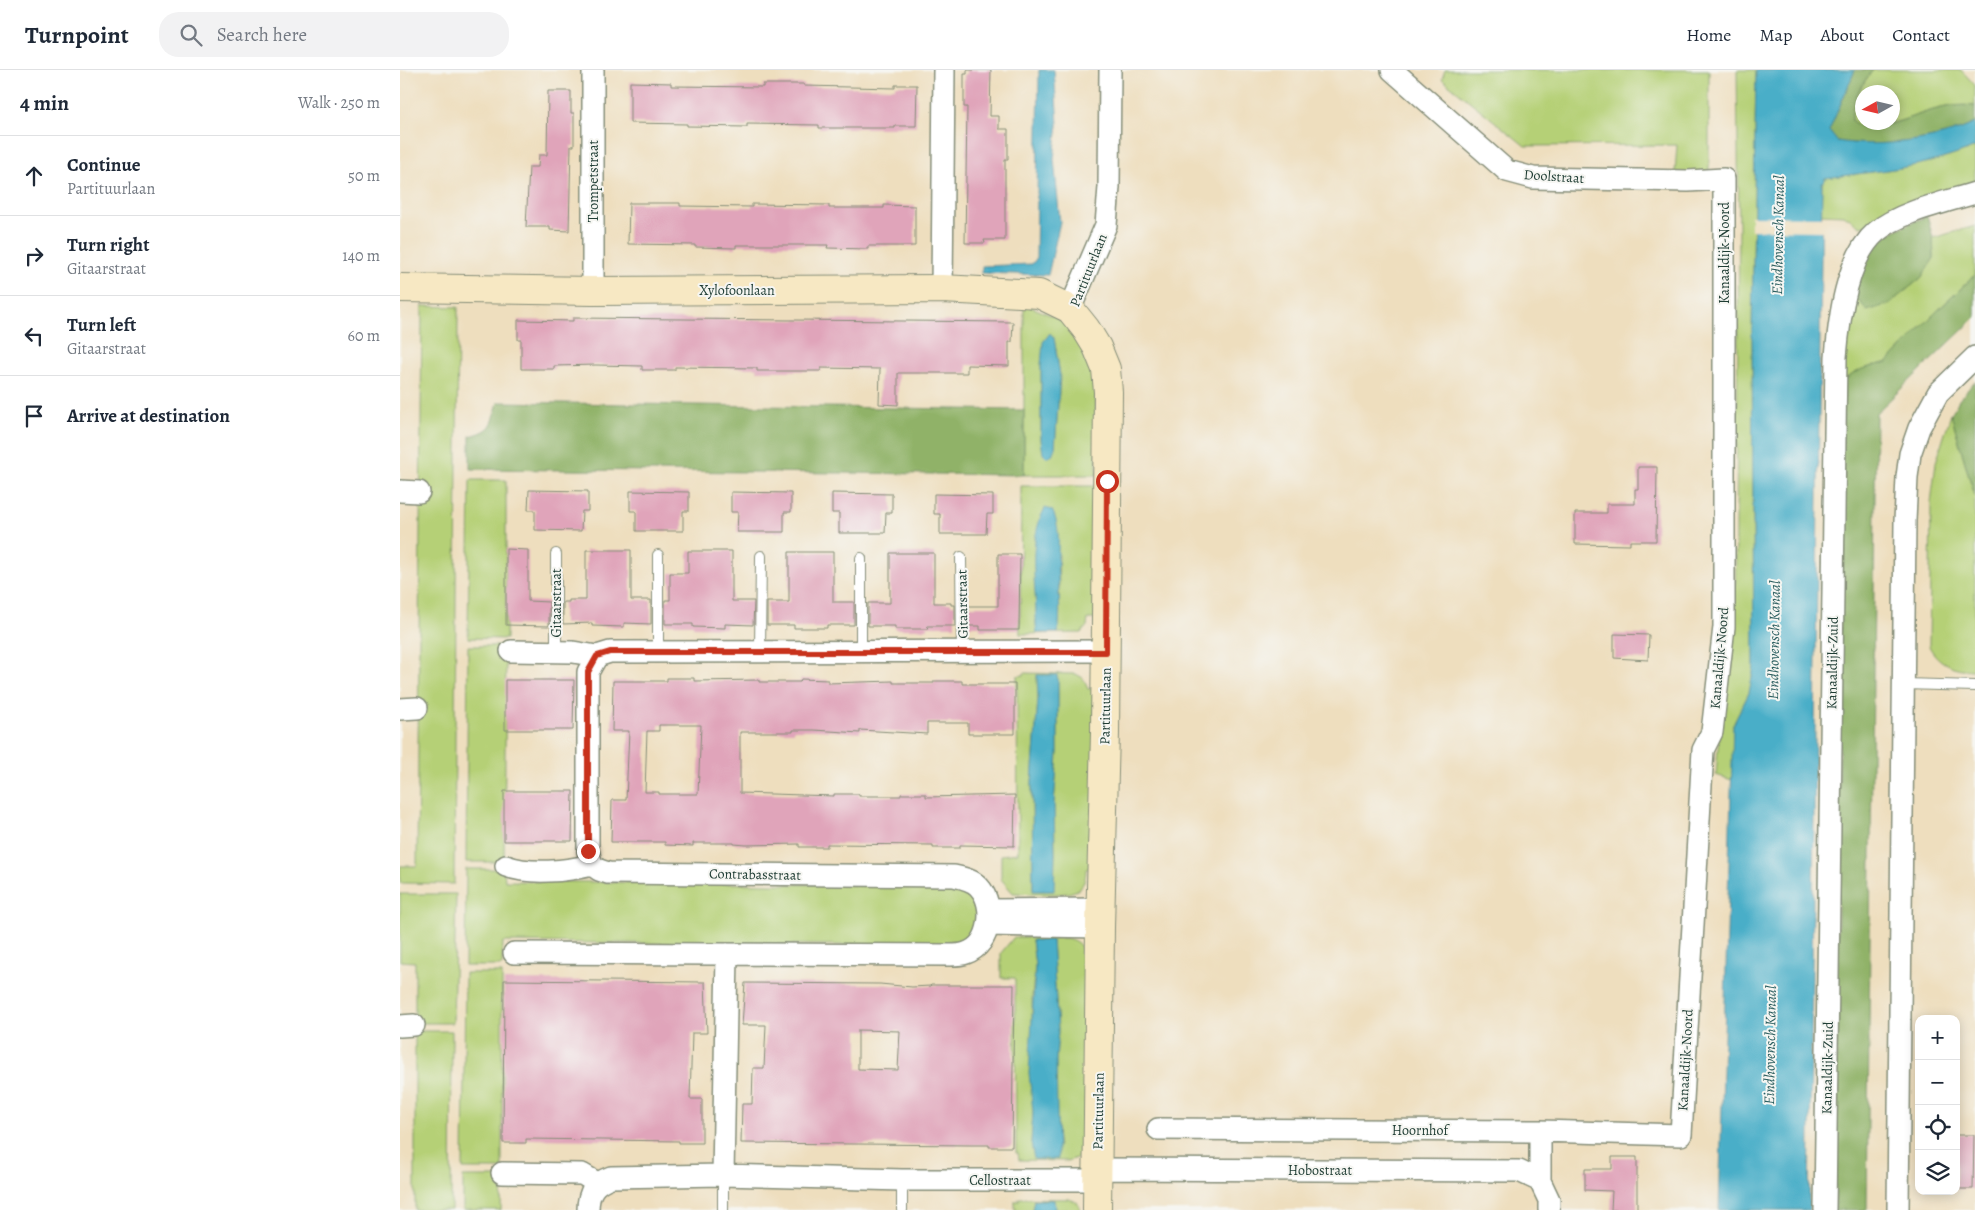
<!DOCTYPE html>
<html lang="en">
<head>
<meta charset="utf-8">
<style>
	body { margin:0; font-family:Alegreya,serif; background:#f2f2f3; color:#1f2937 }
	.controls { position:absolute; right:15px; bottom:15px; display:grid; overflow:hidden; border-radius:10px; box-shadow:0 2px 12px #0003 }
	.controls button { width:45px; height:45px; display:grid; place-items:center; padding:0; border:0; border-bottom:1px solid #e0e1e3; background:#fff; color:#1f2937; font:25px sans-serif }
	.compass { position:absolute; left:1455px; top:15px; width:45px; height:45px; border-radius:50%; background:#fff; box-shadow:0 2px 12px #0003; rotate:262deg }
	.stop { position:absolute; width:15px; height:15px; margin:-11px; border:4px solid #c8321e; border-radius:50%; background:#fff }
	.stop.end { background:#c8321e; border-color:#fff; box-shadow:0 1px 5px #0008 }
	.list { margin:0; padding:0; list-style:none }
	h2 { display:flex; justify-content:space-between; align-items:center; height:65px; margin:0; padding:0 20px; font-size:21px }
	h2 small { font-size:16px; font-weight:400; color:#747a83 }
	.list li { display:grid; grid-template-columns:32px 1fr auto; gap:15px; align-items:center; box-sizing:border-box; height:80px; padding:0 20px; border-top:1px solid #e0e1e3 }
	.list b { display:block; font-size:19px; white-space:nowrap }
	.list p { margin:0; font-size:16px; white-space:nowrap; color:#747a83 }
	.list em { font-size:16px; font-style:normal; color:#747a83 }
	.icon { flex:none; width:28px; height:28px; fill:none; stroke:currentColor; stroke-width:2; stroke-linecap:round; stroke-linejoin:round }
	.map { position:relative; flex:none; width:1575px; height:1140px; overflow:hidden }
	header { display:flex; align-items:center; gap:30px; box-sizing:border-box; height:70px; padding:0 25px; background:#fff; border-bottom:1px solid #e0e1e3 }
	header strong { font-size:24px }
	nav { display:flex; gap:28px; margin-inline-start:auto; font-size:18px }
	.search { width:350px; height:45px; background:#f2f2f3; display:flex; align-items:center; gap:12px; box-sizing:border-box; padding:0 18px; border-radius:20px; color:#747a83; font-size:19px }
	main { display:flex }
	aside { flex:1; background:#fff }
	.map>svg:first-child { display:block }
	.green { fill:#b5d076; stroke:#6a8655; fill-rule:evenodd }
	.forest { fill:#90b267; stroke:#58784e }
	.water { fill:#49aec8; stroke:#34767e }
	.pier { fill:#eedebe }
	.building { fill:#e0a4ba; fill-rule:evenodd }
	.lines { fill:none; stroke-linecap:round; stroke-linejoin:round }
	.lane-casing { stroke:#868e79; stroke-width:12 }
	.street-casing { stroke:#868e79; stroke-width:24 }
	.secondary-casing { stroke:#868e79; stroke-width:30 }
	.lane { stroke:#fff; stroke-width:10 }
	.street { stroke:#fff; stroke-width:21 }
	.secondary { stroke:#f7e8c3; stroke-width:28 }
	.route { stroke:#c8321e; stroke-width:6 }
	.labels { text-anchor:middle; stroke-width:4; stroke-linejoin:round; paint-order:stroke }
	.street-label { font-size:14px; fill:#1f3d34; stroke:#f6f6f2 }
	.water-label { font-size:15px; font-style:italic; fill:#2c5f60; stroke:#f6f6f2 }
</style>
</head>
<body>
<header>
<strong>Turnpoint</strong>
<div class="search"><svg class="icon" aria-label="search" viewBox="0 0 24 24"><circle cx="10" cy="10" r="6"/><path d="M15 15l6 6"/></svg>Search here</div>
<nav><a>Home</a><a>Map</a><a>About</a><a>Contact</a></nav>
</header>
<main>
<aside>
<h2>4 min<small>Walk · 250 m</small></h2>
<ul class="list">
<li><svg class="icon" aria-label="ahead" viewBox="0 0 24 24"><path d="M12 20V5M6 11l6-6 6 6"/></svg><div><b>Continue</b><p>Partituurlaan</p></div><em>50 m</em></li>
<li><svg class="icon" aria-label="right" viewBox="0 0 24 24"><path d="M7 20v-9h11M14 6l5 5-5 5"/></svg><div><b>Turn right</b><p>Gitaarstraat</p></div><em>140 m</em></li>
<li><svg class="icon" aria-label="left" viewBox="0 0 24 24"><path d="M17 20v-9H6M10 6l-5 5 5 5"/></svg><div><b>Turn left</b><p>Gitaarstraat</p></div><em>60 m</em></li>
<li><svg class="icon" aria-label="arrive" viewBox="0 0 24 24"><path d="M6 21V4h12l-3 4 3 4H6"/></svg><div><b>Arrive at destination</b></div></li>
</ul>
</aside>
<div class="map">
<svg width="1575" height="1140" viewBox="0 0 1575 1140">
	<rect width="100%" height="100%" fill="#f6f6f2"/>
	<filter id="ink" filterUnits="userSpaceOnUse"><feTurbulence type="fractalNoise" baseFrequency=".02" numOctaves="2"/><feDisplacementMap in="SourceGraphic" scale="10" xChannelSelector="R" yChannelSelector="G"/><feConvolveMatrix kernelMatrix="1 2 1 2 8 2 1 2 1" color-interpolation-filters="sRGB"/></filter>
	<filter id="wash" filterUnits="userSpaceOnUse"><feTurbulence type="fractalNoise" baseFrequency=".0096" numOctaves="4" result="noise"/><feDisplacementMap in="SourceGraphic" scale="20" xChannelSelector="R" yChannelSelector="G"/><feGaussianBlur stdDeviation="1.12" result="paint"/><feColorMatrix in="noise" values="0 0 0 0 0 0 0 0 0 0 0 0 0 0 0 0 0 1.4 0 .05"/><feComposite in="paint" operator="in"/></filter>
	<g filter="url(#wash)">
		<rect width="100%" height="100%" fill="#eedebe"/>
		<!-- green -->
		<path class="green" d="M1045,0H1309V105L1275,103L1277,75L1125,76L1042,9Z
			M1337,0H1356L1352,263L1354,597L1349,623L1333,655L1332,710L1316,705L1319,664L1324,641L1335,557L1339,158Z
			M1473,0H1561L1575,15V36C1544,32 1519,46 1490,54C1482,57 1472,57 1463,58L1452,51C1451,31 1461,16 1473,0ZM1462,22H1492V52H1462Z
			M1575,77V114L1513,130L1484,144L1466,155L1460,156L1444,145L1421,144L1422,113L1424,108C1475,101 1528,98 1575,77Z
			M1575,156V205L1533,245L1488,292L1463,299L1443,310L1444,279L1455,225L1489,234L1521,208L1534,188L1533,168Z
			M624,234L655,247L670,257L695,296L697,405H624ZM650,264L654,268L660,305L655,378L641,370V295Z
			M22,236L58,237L54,814L0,813V796H17Z
			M1551,344L1575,427V600C1555,600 1538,594 1529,576L1531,433L1536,392Z
			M70,410H106V569L68,568Z
			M621,416H697L696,549H688L687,556L681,563L620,564ZM635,468L659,485C657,511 662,537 658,563L636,556Z
			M68,576H106L104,792H66Z
			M624,603L676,604L683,608L688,619H695L693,798L686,799C686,806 685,812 680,818C670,828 627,823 613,823L601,809V785L618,783L617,606L624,605ZM637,605L658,610V683L654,733L655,784L653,821H633L632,712L638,629Z
			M66,799H104L105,811L551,816C584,827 586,865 552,876L103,872L102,896H65Z
			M0,824H56L53,953H15V892L0,891Z
			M614,867L667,868C683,872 685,882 684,897H692L690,1071H682L681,1084L676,1088L668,1091L619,1090L618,1083H616L615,908H601V883ZM632,870H652L658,960L656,989V1058L659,1076L631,1073L633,1042L632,927L635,896Z
			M65,903H102V1099H63Z
			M15,961H52L51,1140H15Z
			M63,1107H102L101,1140H63Z
			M619,1128L669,1129L677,1132L681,1140H655L654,1130H634L632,1140H615V1131H619Z"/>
		<!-- forest -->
		<path class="forest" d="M1455,0H1473C1461,15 1451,31 1452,51L1463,58C1472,57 1482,57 1490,54C1519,46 1544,32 1575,36V53C1540,71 1476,78 1437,71L1429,61Z
			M1527,146L1533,168L1534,188L1521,208L1489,234L1467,241L1455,225C1456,206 1471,176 1488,165C1499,157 1514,152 1527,146Z
			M1575,205V248L1476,343L1467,1140H1435L1443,310L1462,299L1488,292L1533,245Z
			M1575,311V427L1551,344L1559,330Z
			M98,332L624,340V405L70,399V366C94,360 92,354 98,332Z"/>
		<!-- water -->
		<path class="water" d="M639,0H654L658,54L654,89L660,152L648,205L582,203V196L632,194L636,189Z
			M1356,0H1455L1429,61L1437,71C1476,78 1540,71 1575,53V77C1528,98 1475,101 1425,108L1422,113L1409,1140H1319L1333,655L1349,623L1354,597L1352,263Z
			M650,263L654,268L660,305L655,378L652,385L646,387L643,384L641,370V295L643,272Z
			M645,438L652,440C663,461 656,485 658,507C659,526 661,544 658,563H637L636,556C637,518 626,473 645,438Z
			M637,605H657L658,610V683L654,733L655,784L654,821H633L632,712L638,629Z
			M632,870H652L658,960L656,989L658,1089H634L631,1073L633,1042L629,1003L635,896Z
			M634,1130H654L655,1140H632Z"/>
		<!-- pier -->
		<path class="pier" d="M1351,146L1423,147V161L1351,160Z"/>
		<g id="blocks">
			<!-- building -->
			<path class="building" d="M567,0H591L590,46H599V59H608V89H605V170H584L585,173H565L567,37H564V4H567Z
				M230,12L271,13V16L363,17V14H404V16L495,18V15H517L516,56H495V58H419V55L347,54V57L287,56V54L230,53Z
				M148,21H171V43H174V76H171L169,161L150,160V157H126L129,97H138L139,85H147Z
				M229,133H280V136L352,137V134L429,135V138H484V135L515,136V176H468V179L427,178L428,175H336V178L295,177V175L228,174Z
				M173,248L613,252L612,272H609V296L567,295V303H498V335L479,334L480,299L421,298V301H357V298L275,297V300H242V296L196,295L154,296V299H121V270H118V250L173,251Z
				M1238,397H1257L1256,471H1230V475L1175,474V443H1207V434H1235V419H1238Z
				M129,420L188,421V441H182L181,461L135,460V440H128Z
				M230,421L289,422V441H283V461H236V441H230Z
				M331,422L391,423V442H384V462H337L338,442H331Z
				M432,423L492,424V443H486L485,463H439V443H432Z
				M534,424L593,425V444H587L586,464H540V444H534Z
				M106,479L128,480V531L149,532V556L106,555Z
				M186,480H231V530H251V554L224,553V557L192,556V553L163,554V532H169V530H186Z
				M288,481H332V531H354L353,555L325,554V558L293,557V554H265V530H270V503H288Z
				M389,482H433V532H454V555H427V558H394V555H367V532H389Z
				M490,483H534V533H551V535H555V556H527L528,559H495V556H468V533H490Z
				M598,484H620L619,560H580V556H569L568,536H598Z
				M1214,564L1249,565L1248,590L1214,588Z
				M267,608H294V611L359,610V612H400L401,609L428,610V613L493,611V613H534V611H562V614H615V664H568V653H527V664L460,660V663L414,660H393V662H340V723L434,726V724H459V726H501V724H526V727L615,725L614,776L560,775V778H533V775L427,774V777H399V774L346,775L334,774V773H293V776L265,775V772H211L212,730H226L229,661H212L213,611H267ZM259,655H301L298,724H259V722H245L247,661H259Z
				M105,610H174L173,660H105Z
				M104,721H173L172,771H104Z
				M104,910L305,912L307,963H292L290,1029H302V1073H279V1071L126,1069V1073H103Z
				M345,913L480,914L512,917L530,916L531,915H614L612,1077H589V1075H571L341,1073L342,1034H352L353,998H364L366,955H342ZM458,960L500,961L498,1000L458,999Z
				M1556,1065H1574L1573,1119H1556Z
				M1212,1087H1237V1140H1211L1212,1121L1185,1120V1099H1212Z"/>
		</g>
	</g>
	<g filter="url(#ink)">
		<use href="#blocks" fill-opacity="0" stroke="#868e79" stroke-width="1"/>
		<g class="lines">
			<!-- lane casing -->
			<g class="lane-casing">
				<path id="lane" d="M561,487L562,582
					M461,488V582
					M156,582V484
					M258,582V485
					M360,582L361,486
					M1504,614L1575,616
					M502,1110V1140
					M323,1140V1105"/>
			</g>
			<!-- street casing -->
			<g class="street-casing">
				<path id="street" d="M193,0V221
					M542,219L544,0
					M670,239L706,155L709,117L710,0
					M0,421L19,422
					M111,581L173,582L197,586
					M0,639L17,638
					M192,795L188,781V602L197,586L210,582L706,581
					M106,796C130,805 167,801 192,795L199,800L208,803L554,806C563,808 573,810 579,817C596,835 591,875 566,883C561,885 555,885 550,885L114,883
					M589,840L701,839
					M588,855L700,857
					M0,956L14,955
					M758,1059L1140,1061L1281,1065L1303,680L1312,662L1324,557V109L1288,111L1133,108L1107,101L992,0
					M1140,1061V1111L1149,1130V1140
					M697,1099L1119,1101L1140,1111
					M102,1103L182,1104L197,1113
					M323,1105L327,884
					M188,1140C188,1122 194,1113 211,1107L323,1105L502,1110H697
					M1425,1140L1436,287C1439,250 1446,188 1476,162C1499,142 1546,132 1575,123
					M1498,1140L1505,451L1507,407L1510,384L1519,358L1538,323L1575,287"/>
			</g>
			<!-- secondary casing -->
			<g class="secondary-casing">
				<path id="secondary" d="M0,218L193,221L542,219L639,224L670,239L686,259L697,277L706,299L708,322L705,663L700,857L697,1140"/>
			</g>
			<!-- lane -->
			<use href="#lane" class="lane"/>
			<!-- street -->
			<use href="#street" class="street"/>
			<!-- secondary -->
			<use href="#secondary" class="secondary"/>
		</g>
	</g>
	<g class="lines" filter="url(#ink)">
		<!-- route -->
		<path class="route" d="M188,781V602L197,586L210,582H706L707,411"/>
	</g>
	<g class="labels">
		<!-- street labels -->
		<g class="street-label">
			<text transform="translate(1154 106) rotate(4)" y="5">Doolstraat</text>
			<text transform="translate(193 111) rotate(-90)" y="5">Trompetstraat</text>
			<text transform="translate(1324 183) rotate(-90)" y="5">Kanaaldijk-Noord</text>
			<text transform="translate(688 200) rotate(-68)" y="5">Partituurlaan</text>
			<text x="337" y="225">Xylofoonlaan</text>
			<text transform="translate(156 533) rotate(-90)" y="5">Gitaarstraat</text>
			<text transform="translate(562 534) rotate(-91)" y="5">Gitaarstraat</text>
			<text transform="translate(1319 588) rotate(-85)" y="5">Kanaaldijk-Noord</text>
			<text transform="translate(1432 593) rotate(-89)" y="5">Kanaaldijk-Zuid</text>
			<text transform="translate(705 636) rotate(-89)" y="5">Partituurlaan</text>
			<text transform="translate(355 804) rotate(1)" y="5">Contrabasstraat</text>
			<text transform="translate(1285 990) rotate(-87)" y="5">Kanaaldijk-Noord</text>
			<text transform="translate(1427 998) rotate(-89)" y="5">Kanaaldijk-Zuid</text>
			<text transform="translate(698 1041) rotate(-89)" y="5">Partituurlaan</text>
			<text x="1020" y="1065">Hoornhof</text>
			<text x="920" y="1105">Hobostraat</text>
			<text x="600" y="1115">Cellostraat</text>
		</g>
		<!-- water labels -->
		<g class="water-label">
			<text transform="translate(1378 165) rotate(-89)" y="5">Eindhovensch Kanaal</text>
			<text transform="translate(1374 570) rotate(-89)" y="5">Eindhovensch Kanaal</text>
			<text transform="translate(1370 975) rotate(-89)" y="5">Eindhovensch Kanaal</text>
		</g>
	</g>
</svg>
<div class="controls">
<button>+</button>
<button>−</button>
<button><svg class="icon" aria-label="locate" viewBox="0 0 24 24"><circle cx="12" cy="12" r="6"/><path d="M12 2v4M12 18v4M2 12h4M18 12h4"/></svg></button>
<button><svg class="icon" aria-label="layers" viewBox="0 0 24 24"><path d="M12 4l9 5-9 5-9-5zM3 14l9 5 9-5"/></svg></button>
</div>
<svg class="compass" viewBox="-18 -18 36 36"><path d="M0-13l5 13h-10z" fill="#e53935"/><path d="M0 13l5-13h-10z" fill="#747a83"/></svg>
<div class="stop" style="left:707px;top:411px"></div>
<div class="stop end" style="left:188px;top:781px"></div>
</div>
</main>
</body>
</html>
